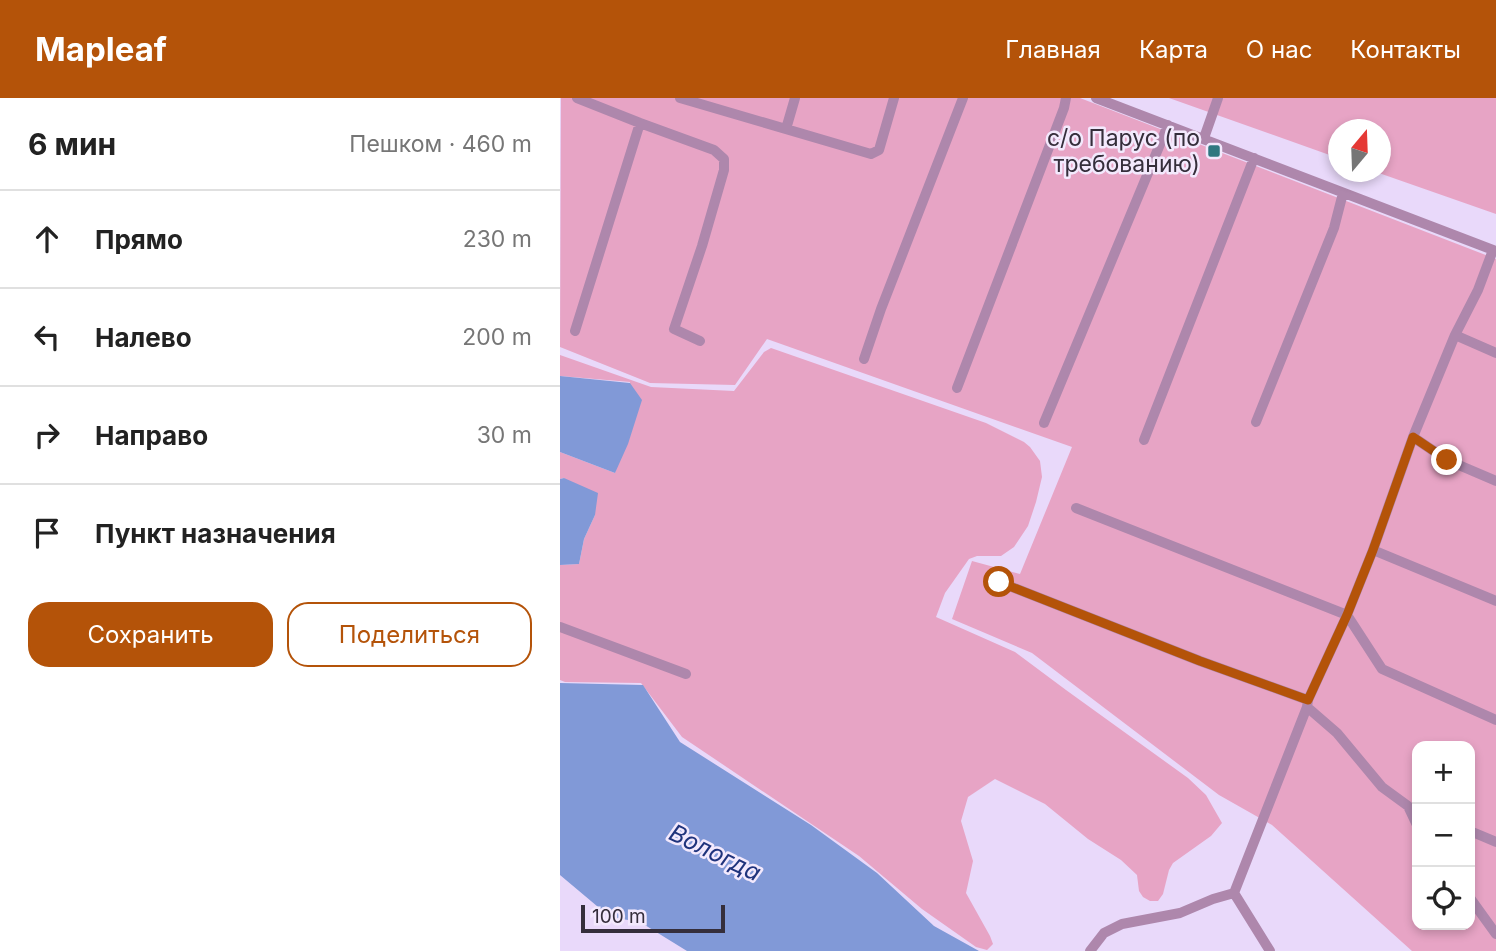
<!DOCTYPE html>
<html lang="ru">
<head>
<meta charset="utf-8">
<style>
	body { margin:0; font-family:Inter,sans-serif; background:#f6f6f6; color:#222 }
	.controls { position:absolute; right:21px; bottom:21px; display:grid; overflow:hidden; border-radius:14px; box-shadow:0 4px 10px #0003 }
	.controls button { width:63px; height:63px; display:grid; place-items:center; padding:0; border:0; border-bottom:2px solid #e0e0e0; background:#fff; color:#222; font:35px sans-serif }
	.compass { position:absolute; left:768px; top:21px; width:63px; height:63px; border-radius:50%; background:#fff; box-shadow:0 4px 10px #0003; rotate:19deg }
	.scale { position:absolute; left:21px; bottom:18px; width:144px; box-sizing:border-box; padding-left:7px; border:4px solid #352e3b; border-top:0; font-size:19px; line-height:24px; white-space:nowrap; color:#352e3b; -webkit-text-stroke:5px #f3e9fd; paint-order:stroke }
	.stop { position:absolute; width:21px; height:21px; margin:-16px; border:5px solid #b45309; border-radius:50%; background:#fff }
	.stop.end { background:#b45309; border-color:#fff; box-shadow:0 2px 7px #0008 }
	.list { margin:0; padding:0; list-style:none }
	h2 { display:flex; justify-content:space-between; align-items:center; height:91px; margin:0; padding:0 28px; font-size:30px }
	h2 small { font-size:23px; font-weight:400; color:#767676 }
	.list li { display:grid; grid-template-columns:46px 1fr auto; gap:21px; align-items:center; box-sizing:border-box; height:98px; padding:0 28px; border-top:2px solid #e0e0e0 }
	.list b { display:block; font-size:26px; white-space:nowrap }
	.list em { font-size:23px; font-style:normal; color:#767676 }
	.actions { display:flex; gap:14px; padding:21px 28px }
	.actions a { flex:1; padding:16px 0; border:2px solid #b45309; border-radius:21px; text-align:center; font-size:24px; color:#b45309 }
	.actions .main { background:#b45309; color:#fff }
	.icon { flex:none; width:38px; height:38px; fill:none; stroke:currentColor; stroke-width:2; stroke-linecap:round; stroke-linejoin:round }
	.map { position:relative; flex:none; width:936px; height:853px; overflow:hidden }
	header { display:flex; align-items:center; gap:42px; box-sizing:border-box; height:98px; padding:0 35px; background:#b45309; color:#fff }
	header strong { font-size:33px }
	nav { display:flex; gap:38px; margin-inline-start:auto; font-size:24px }
	main { display:flex }
	aside { flex:1; background:#fff }
	.map>svg:first-child { display:block }
	.green { fill:#e7a4c5; fill-rule:evenodd }
	.water { fill:#8199d7 }
	.lines { fill:none; stroke-linecap:round; stroke-linejoin:round }
	.minor { stroke:#ae87ac; stroke-width:10 }
	.route { stroke:#b45309; stroke-width:9 }
	.poi-dot { fill:#2f7780; stroke:#f3e9fd; stroke-width:2.5 }
	.labels { text-anchor:middle; stroke-width:5; stroke-linejoin:round; paint-order:stroke }
	.poi-label { font-size:23px; fill:#352e3b; stroke:#f3e9fd; text-anchor:end }
	.water-label { font-size:24px; font-style:italic; fill:#1f337c; stroke:#f3e9fd }
</style>
</head>
<body>
<header>
<strong>Mapleaf</strong>
<nav><a>Главная</a><a>Карта</a><a>О нас</a><a>Контакты</a></nav>
</header>
<main>
<aside>
<h2>6 мин<small>Пешком · 460 m</small></h2>
<ul class="list">
<li><svg class="icon" aria-label="ahead" viewBox="0 0 24 24"><path d="M12 20V5M6 11l6-6 6 6"/></svg><div><b>Прямо</b></div><em>230 m</em></li>
<li><svg class="icon" aria-label="left" viewBox="0 0 24 24"><path d="M17 20v-9H6M10 6l-5 5 5 5"/></svg><div><b>Налево</b></div><em>200 m</em></li>
<li><svg class="icon" aria-label="right" viewBox="0 0 24 24"><path d="M7 20v-9h11M14 6l5 5-5 5"/></svg><div><b>Направо</b></div><em>30 m</em></li>
<li><svg class="icon" aria-label="arrive" viewBox="0 0 24 24"><path d="M6 21V4h12l-3 4 3 4H6"/></svg><div><b>Пункт назначения</b></div></li>
</ul>
<div class="actions"><a class="main">Сохранить</a><a>Поделиться</a></div>
</aside>
<div class="map">
<svg width="936" height="853" viewBox="0 0 936 853">
	<rect width="100%" height="100%" fill="#e9d9fa"/>
	<!-- green -->
	<path class="green" d="M1,0H520L936,161V853H852L712,727L659,697L472,555L392,521L412,463L460,476L512,349L207,241L175,287L90,285L0,249ZM857,648H910V827H857Z
		M609,0H936V116L816,74H820V32H778V60Z
		M211,250L426,325L464,344L470,349L480,363L482,379L476,404L468,428L454,449L441,458H417L409,461L385,495L376,519L455,554L506,592L628,680L646,697L662,725L651,738L613,765L609,772L603,796L598,803H590L583,799L579,793L577,777L561,762L528,741L485,706L435,681L408,699L401,723L413,763L406,795L430,838L433,846L427,852L416,849L362,811L299,758L122,639L81,585L5,584L0,582V467L19,466L24,441L35,417L4,380L0,381V354L55,375L70,284L0,278V257L91,289L174,293L204,254Z"/>
	<!-- water -->
	<path class="water" d="M0,278L70,285L82,302L68,346L55,375L0,354Z
		M4,380L38,395L35,417L24,441L19,466L0,467V381Z
		M0,585L83,587L120,644L251,727L317,775L374,828L419,853H127L80,824L50,819L0,777Z"/>
	<g class="lines">
		<!-- minor -->
		<path class="minor" d="M17,0L80,25L154,52L164,61V72L142,148L114,231L140,243
			M120,0L311,56L319,52L334,0
			M536,0L936,153
			M226,31L235,0
			M644,40L658,0
			M15,233L80,25
			M895,237L936,255
			M304,261L321,211L403,0
			M397,290L504,10L506,0
			M696,324L774,130L783,95
			M484,325L608,27
			M853,339L887,362L936,383
			M584,342L694,60
			M516,410L787,517L822,571L936,622
			M813,452L936,503
			M439,484L640,563L748,602
			M0,529L126,576
			M747,609L777,635L822,689L848,708L857,727
			M910,733L936,744
			M674,795L747,609L748,602L787,517L813,452L853,339L895,237L918,192L933,152
			M674,795L710,853
			M910,800L936,836
			M530,853L544,835L562,826L620,815L653,801L674,795"/>
	</g>
	<g class="lines">
		<!-- route -->
		<path class="route" d="M439,484L640,563L748,602L787,517L813,452L853,339L887,362"/>
	</g>
	<!-- markers -->
	<rect class="poi-dot" x="647" y="46" width="14" height="14" rx="3.5"/>
	<g class="labels">
		<!-- poi labels -->
		<g class="poi-label">
			<text x="640" y="48">с/о Парус (по<tspan x="640" dy="26">требованию)</tspan></text>
		</g>
		<!-- water labels -->
		<g class="water-label">
			<text transform="translate(155 755) rotate(26)" y="8">Вологда</text>
		</g>
	</g>
</svg>
<div class="controls">
<button>+</button>
<button>−</button>
<button><svg class="icon" aria-label="locate" viewBox="0 0 24 24"><circle cx="12" cy="12" r="6"/><path d="M12 2v4M12 18v4M2 12h4M18 12h4"/></svg></button>
</div>
<svg class="compass" viewBox="-18 -18 36 36"><path d="M0-13l5 13h-10z" fill="#e53935"/><path d="M0 13l5-13h-10z" fill="#767676"/></svg>
<div class="scale">100 m</div>
<div class="stop" style="left:439px;top:484px"></div>
<div class="stop end" style="left:887px;top:362px"></div>
</div>
</main>
</body>
</html>
